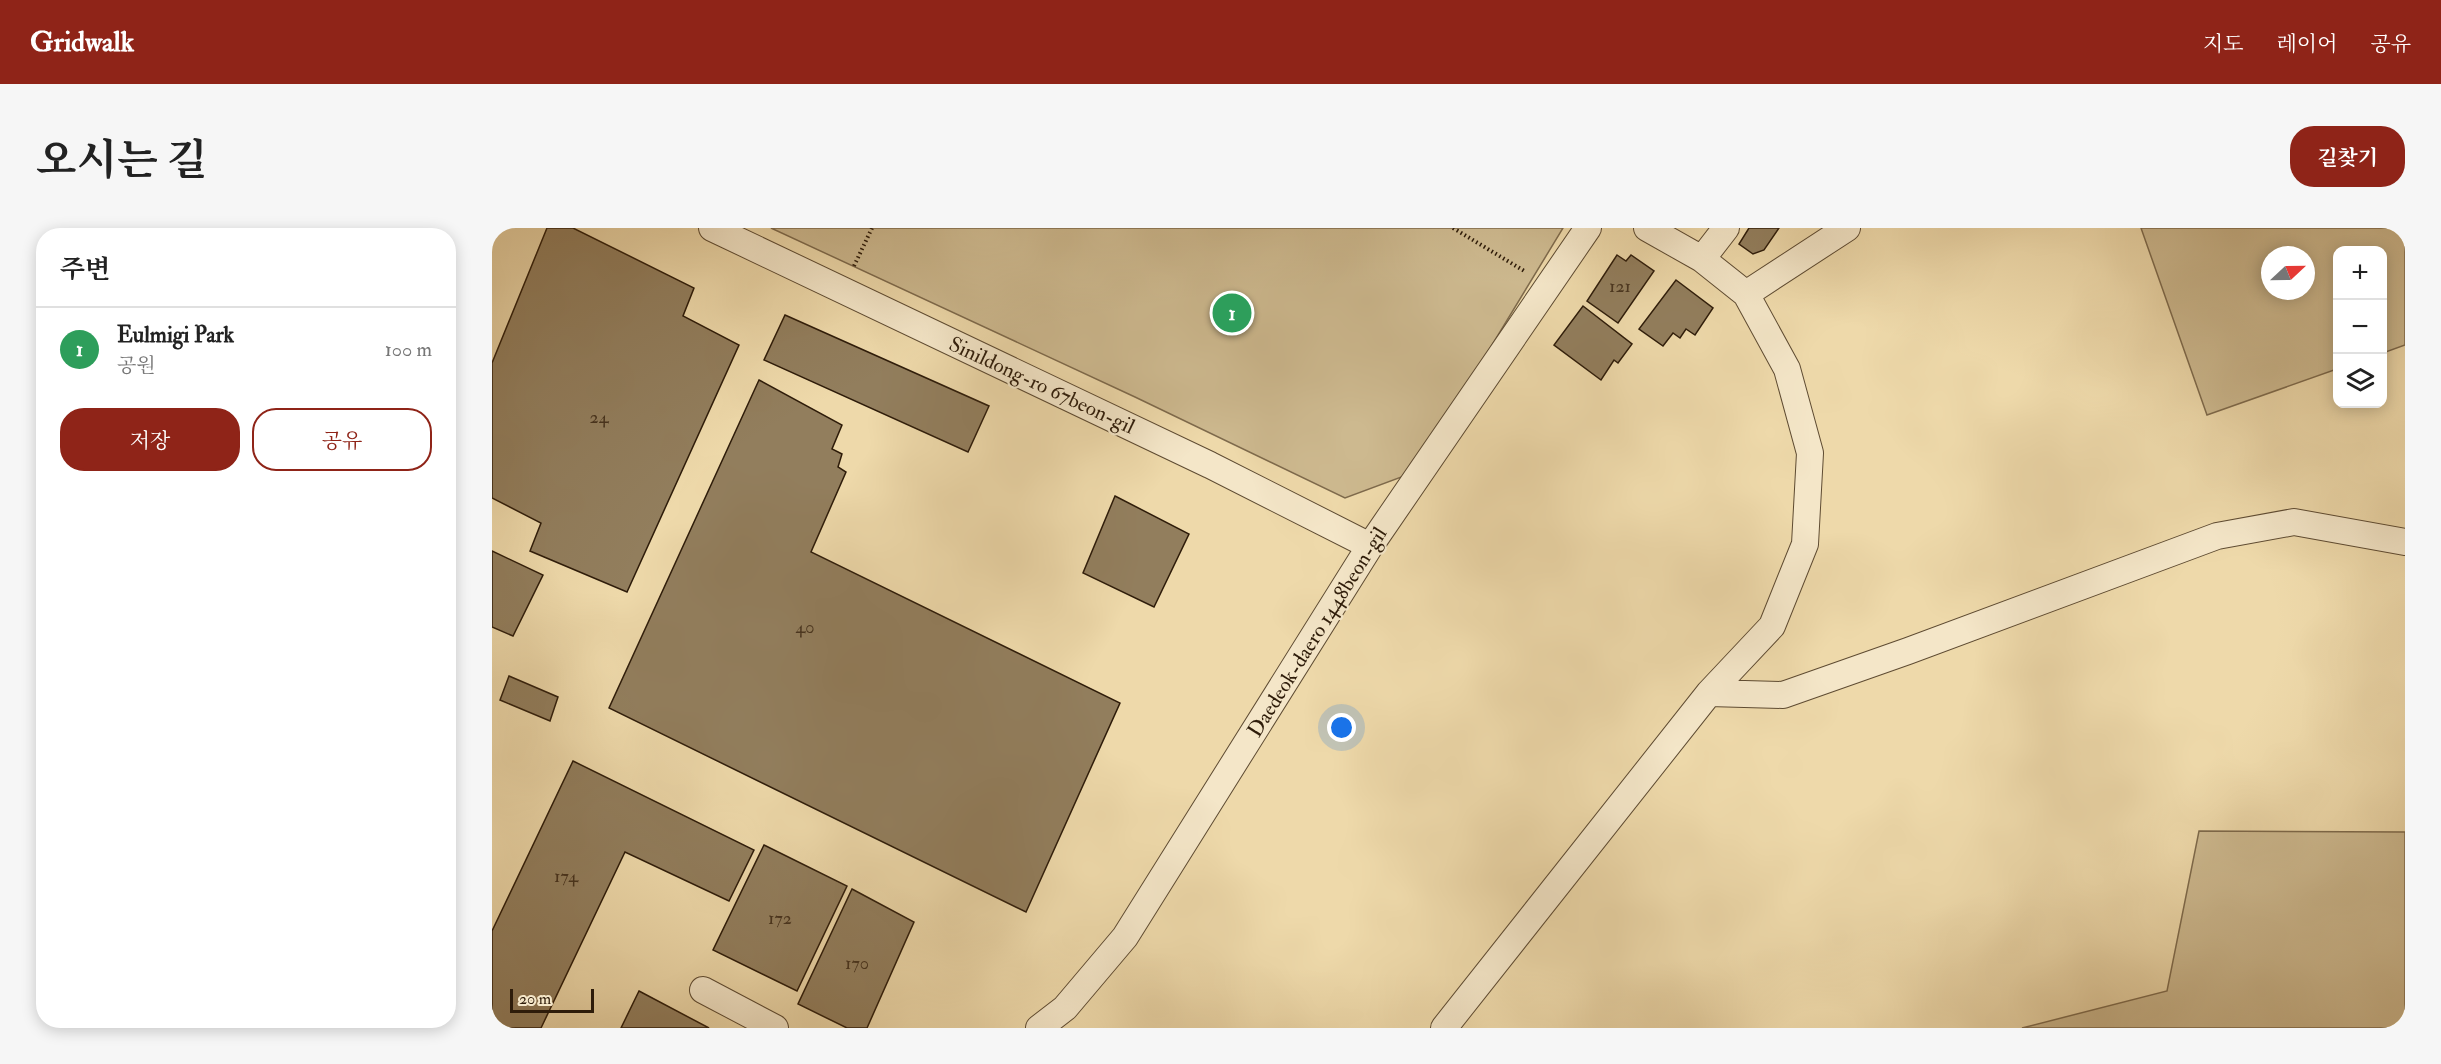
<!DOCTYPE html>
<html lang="ko">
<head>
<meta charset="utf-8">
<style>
	body { margin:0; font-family:"IM FELL Double Pica","Noto Serif KR",serif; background:#f6f6f6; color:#222 }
	.controls { position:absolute; right:18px; top:18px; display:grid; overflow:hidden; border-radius:12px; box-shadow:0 3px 15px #0003 }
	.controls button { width:54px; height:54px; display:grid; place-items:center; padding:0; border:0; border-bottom:2px solid #e0e0e0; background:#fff; color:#222; font:30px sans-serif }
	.compass { position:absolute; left:1769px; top:18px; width:54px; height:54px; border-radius:50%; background:#fff; box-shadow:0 3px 15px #0003; rotate:68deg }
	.scale { position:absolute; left:18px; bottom:15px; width:84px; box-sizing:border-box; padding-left:6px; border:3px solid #2e1c0a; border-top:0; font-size:16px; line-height:21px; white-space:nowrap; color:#2e1c0a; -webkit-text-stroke:4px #f4e6c8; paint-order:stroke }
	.you { position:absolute; left:850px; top:500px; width:21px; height:21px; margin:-15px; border:4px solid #fff; border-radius:50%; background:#1a73e8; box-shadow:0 0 0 9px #1a73e833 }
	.badge { display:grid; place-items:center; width:39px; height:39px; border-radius:50%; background:#8f2418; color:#fff; font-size:20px; font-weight:700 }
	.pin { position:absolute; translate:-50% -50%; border:3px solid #fff; box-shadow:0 2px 6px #0006 }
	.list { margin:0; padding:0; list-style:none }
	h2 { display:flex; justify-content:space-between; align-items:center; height:78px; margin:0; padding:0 24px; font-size:26px }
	h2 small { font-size:20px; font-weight:400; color:#767676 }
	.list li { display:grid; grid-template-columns:39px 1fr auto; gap:18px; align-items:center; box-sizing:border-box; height:84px; padding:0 24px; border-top:2px solid #e0e0e0 }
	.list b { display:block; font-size:22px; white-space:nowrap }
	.list p { margin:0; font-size:20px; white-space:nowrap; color:#767676 }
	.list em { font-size:20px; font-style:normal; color:#767676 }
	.actions { display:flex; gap:12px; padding:18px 24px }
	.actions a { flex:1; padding:14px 0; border:2px solid #8f2418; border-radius:24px; text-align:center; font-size:21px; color:#8f2418 }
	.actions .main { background:#8f2418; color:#fff }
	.icon { flex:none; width:33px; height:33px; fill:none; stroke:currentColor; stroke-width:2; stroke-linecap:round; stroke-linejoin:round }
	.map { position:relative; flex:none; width:1913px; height:800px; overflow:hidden; border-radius:24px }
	header { display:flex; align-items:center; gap:36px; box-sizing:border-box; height:84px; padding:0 30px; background:#8f2418; color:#fff }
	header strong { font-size:28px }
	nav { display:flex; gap:33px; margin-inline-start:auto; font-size:21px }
	.intro { display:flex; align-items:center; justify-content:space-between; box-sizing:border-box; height:144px; padding:0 36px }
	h1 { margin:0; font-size:42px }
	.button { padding:15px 27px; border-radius:24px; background:#8f2418; color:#fff; font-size:21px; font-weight:700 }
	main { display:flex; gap:36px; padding:0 36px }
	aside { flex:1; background:#fff; border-radius:24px; box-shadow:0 3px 15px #0003 }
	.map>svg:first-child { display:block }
	.green { fill:#cdb98f; stroke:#7e6a4c; stroke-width:1.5; fill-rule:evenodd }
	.building { fill:#927e5d; stroke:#2e1c0a; stroke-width:1.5 }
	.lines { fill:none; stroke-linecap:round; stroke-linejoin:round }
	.street-casing { stroke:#5e4b32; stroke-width:28 }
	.path { stroke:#2e1c0a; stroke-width:4; stroke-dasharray:1.5 3; stroke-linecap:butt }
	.street { stroke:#f4e6c8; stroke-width:26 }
	.labels { text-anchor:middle; stroke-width:4.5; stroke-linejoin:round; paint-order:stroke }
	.number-label { font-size:18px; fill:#47341f }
	.street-label { font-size:21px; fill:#2e1c0a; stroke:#f4e6c8 }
</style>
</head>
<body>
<header>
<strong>Gridwalk</strong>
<nav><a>지도</a><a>레이어</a><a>공유</a></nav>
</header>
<div class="intro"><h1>오시는 길</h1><a class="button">길찾기</a></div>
<main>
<aside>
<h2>주변<small></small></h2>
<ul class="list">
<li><span class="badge" style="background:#2e9e5b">1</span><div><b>Eulmigi Park</b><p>공원</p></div><em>100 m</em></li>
</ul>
<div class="actions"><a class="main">저장</a><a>공유</a></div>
</aside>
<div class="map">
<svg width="1913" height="800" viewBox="0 0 1913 800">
	<rect width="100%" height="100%" fill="#eed9aa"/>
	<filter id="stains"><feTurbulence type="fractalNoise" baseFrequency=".00333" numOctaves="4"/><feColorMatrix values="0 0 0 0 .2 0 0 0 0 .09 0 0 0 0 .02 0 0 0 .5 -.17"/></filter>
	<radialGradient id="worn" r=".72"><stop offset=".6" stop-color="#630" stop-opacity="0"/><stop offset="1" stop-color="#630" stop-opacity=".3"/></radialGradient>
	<!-- green -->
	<path class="green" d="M279,0H1071L923,244L853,270L643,169Z
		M1649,0H1913V117L1891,125L1890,22H1846L1845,141L1715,187ZM1778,27H1814V63H1778Z
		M1707,603L1913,604V800H1530L1675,763Z"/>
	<!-- building -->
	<path class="building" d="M55,0H81L202,60L191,88L247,117L135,364L38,323L49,295L0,270V135Z
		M1257,0H1287L1272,22L1261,26L1247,16Z
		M1125,27L1134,33L1139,27L1162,43L1126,95L1095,73Z
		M1184,52L1221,80L1203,107L1194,101L1188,110L1181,105L1171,118L1147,101Z
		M1091,78L1140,116L1126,135L1122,132L1109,152L1062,117Z
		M293,87L497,178L476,224L272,132Z
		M267,152L350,197L340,221L350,226L346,239L354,244L319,324L628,475L534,684L117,480Z
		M623,268L697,306L662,379L591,345Z
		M0,323L51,347L21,408L0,399Z
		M17,448L66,469L58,493L8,472Z
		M81,533L262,622L237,673L133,624L49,800H0V703Z
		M272,617L355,658L305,763L221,722Z
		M360,661L422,694L375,800H355L306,776Z
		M147,763L217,800H129Z"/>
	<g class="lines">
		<!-- street casing -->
		<g class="street-casing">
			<path id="street" d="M220,0L718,237L878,318
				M1155,0L1210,31L1254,66L1355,0
				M1210,31L1234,0
				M1217,465L1291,467L1416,423L1725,308L1802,294L1913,314
				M211,762L283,800
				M547,800L573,780L633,709L878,318L1096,0
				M952,800L1217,465L1280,398L1313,316L1318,225L1295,141L1254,66"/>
		</g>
		<!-- path -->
		<path class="path" d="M961,0L1034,44
			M362,38L380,0"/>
		<!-- street -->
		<use href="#street" class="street"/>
	</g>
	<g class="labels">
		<!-- number labels -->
		<g class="number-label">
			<text x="1128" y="64">121</text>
			<text x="107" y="195">24</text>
			<text x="313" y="405">40</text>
			<text x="74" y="654">174</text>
			<text x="288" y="696">172</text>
			<text x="365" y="741">170</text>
		</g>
		<!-- street labels -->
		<g class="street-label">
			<text transform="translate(550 157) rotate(25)" y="7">Sinildong-ro 67beon-gil</text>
			<text transform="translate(825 404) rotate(-58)" y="7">Daedeok-daero 1448beon-gil</text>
		</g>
	</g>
	<rect width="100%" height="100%" filter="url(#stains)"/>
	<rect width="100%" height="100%" fill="url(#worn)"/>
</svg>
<div class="controls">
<button>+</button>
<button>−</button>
<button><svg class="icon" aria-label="layers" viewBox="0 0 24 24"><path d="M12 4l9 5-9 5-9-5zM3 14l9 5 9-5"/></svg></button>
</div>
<svg class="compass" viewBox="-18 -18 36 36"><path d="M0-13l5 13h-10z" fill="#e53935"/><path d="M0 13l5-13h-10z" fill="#767676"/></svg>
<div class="scale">20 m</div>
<div class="you"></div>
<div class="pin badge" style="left:740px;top:85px;background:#2e9e5b">1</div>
</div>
</main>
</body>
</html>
